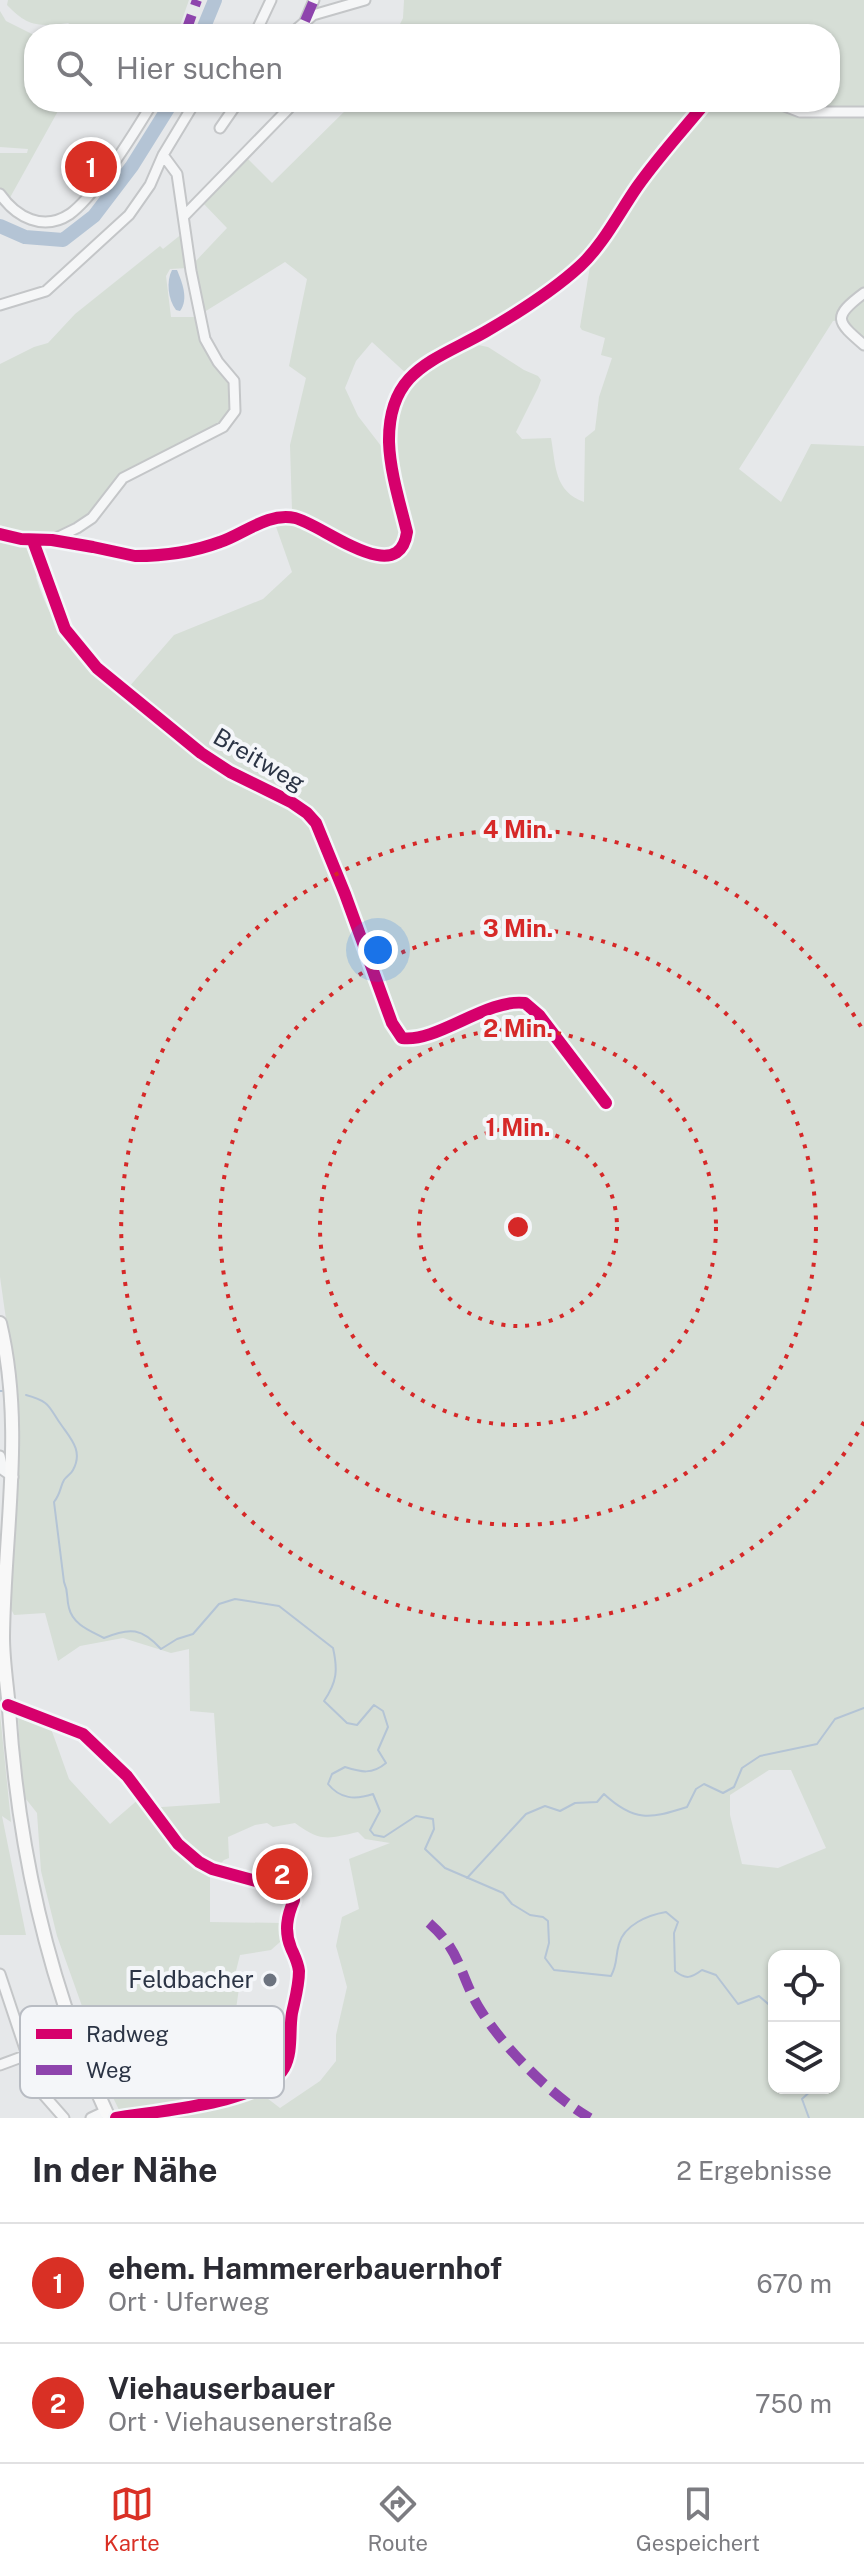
<!DOCTYPE html>
<html lang="de">
<head>
<meta charset="utf-8">
<style>
	body { margin:0; font-family:"Public Sans",sans-serif; background:#f7f7f7; color:#2b2b33 }
	.controls { position:absolute; right:24px; bottom:24px; display:grid; overflow:hidden; border-radius:16px; box-shadow:0 2px 6px #0004 }
	.controls button { width:72px; height:72px; display:grid; place-items:center; padding:0; border:0; border-bottom:2px solid #e1e1e2; background:#fff; color:#2b2b33; font:40px sans-serif }
	.you { position:absolute; left:378px; top:950px; width:28px; height:28px; margin:-20px; border:6px solid #fff; border-radius:50%; background:#1a73e8; box-shadow:0 0 0 12px #1a73e833 }
	.badge { display:grid; place-items:center; width:52px; height:52px; border-radius:50%; background:#d93025; color:#fff; font-size:26px; font-weight:700 }
	.pin { position:absolute; translate:-50% -50%; border:4px solid #fff; box-shadow:0 2px 8px #0006 }
	.list { margin:0; padding:0; list-style:none }
	h2 { display:flex; justify-content:space-between; align-items:center; height:104px; margin:0; padding:0 32px; font-size:34px }
	h2 small { font-size:26px; font-weight:400; color:#7c7c81 }
	.list li { display:grid; grid-template-columns:52px 1fr auto; gap:24px; align-items:center; box-sizing:border-box; height:120px; padding:0 32px; border-top:2px solid #e1e1e2 }
	.list b { display:block; font-size:30px; white-space:nowrap }
	.list p { margin:0; font-size:26px; white-space:nowrap; color:#7c7c81 }
	.list em { font-size:26px; font-style:normal; color:#7c7c81 }
	.icon { flex:none; width:44px; height:44px; fill:none; stroke:currentColor; stroke-width:2; stroke-linecap:round; stroke-linejoin:round }
	.map { position:relative; flex:none; width:864px; height:2118px; overflow:hidden }
	.search { position:absolute; background:#fff; box-shadow:0 2px 6px #0004; left:24px; right:24px; top:24px; height:88px; display:flex; align-items:center; gap:20px; box-sizing:border-box; padding:0 28px; border-radius:32px; color:#7c7c81; font-size:30px }
	.sheet { height:344px; background:#fff }
	nav { display:flex; justify-content:space-around; align-items:center; box-sizing:border-box; height:112px; border-top:2px solid #e1e1e2; background:#fff; font-size:22px; color:#7c7c81 }
	nav a { display:grid; justify-items:center; gap:4px }
	nav .on { color:#d93025 }
	.map>svg:first-child { display:block }
	.green { fill:#d6ded6; fill-rule:evenodd }
	.water { fill:#b4c4d5 }
	.lines { fill:none; stroke-linecap:round; stroke-linejoin:round }
	.stream { stroke:#b4c4d5; stroke-width:2 }
	.river { stroke:#b4c4d5; stroke-width:14 }
	.minor-casing { stroke:#c4c6c8; stroke-width:13 }
	.secondary-casing { stroke:#c4c6c8; stroke-width:16 }
	.minor { stroke:#f5f6f7; stroke-width:9 }
	.secondary { stroke:#f8f8f8; stroke-width:12 }
	.quiet { stroke:#8e44ad; stroke-width:10; stroke-dasharray:20 10; stroke-linecap:butt }
	.cycleway-casing { stroke:#f4f6f9; stroke-width:17 }
	.cycleway { stroke:#d6006c; stroke-width:12 }
	.ring { fill:none; stroke:#d62828; stroke-width:4; stroke-dasharray:4 8 }
	.poi-dot { fill:#6c737f; stroke:#f4f6f9; stroke-width:3 }
	.labels { text-anchor:middle; stroke-width:8; stroke-linejoin:round; paint-order:stroke }
	.street-label { font-size:24px; fill:#2b3445; stroke:#f4f6f9 }
	.poi-label { font-size:24px; fill:#2b3445; stroke:#f4f6f9; text-anchor:end }
	.key { fill:#f4f6f9; stroke:#b8bcc3; stroke-width:2 }
	.key-label { font-size:22px; fill:#2b3445 }
	.centre { fill:#d62828; stroke:#f4f6f9; stroke-width:4 }
	.ring-label { font-size:24px; text-anchor:middle; font-weight:bold; fill:#d62828; stroke:#f4f6f9; stroke-width:8; stroke-linejoin:round; paint-order:stroke }
</style>
</head>
<body>
<div class="map">
<svg width="864" height="2118" viewBox="0 0 864 2118">
	<rect width="100%" height="100%" fill="#e6e8ea"/>
	<!-- green -->
	<path class="green" d="M8,0H189L177,34H84L68,23L61,24L76,34H35L50,25C29,25 22,20 7,5Z
		M404,0H864V111L808,112L776,102H830V34H395L403,18Z
		M0,11L6,21L34,35V102H63L7,203L0,191V153H27L28,149L0,147Z
		M354,102H704L583,260L515,312L409,376L372,342L356,361L345,388L358,416L388,455L403,533C398,548 392,551 376,553L293,514L292,511L290,445L306,378L289,366L307,279L285,262L201,314L193,264L227,228L201,201L246,157L272,183Z
		M710,102H769L777,107L864,114V341L850,328L848,320L833,321L739,469L781,502L811,444L864,446V2118H123L100,2071L103,2065L57,1936L41,1871L37,1813L22,1794L18,1717L26,1715L49,1723L69,1779L110,1824L140,1798L148,1808L220,1803L214,1713L190,1711L189,1649L171,1653L123,1638L80,1646L58,1661L45,1613L14,1615L9,1605L19,1449L18,1404L0,1277V534C28,542 30,543 43,569L36,577C52,631 81,658 122,695L174,635L263,599L292,572L274,521L288,519L376,558L405,543L392,454L391,427L399,397L415,375L473,344L488,347L524,370L538,376L541,380L538,388L516,432L522,439L551,438C556,466 554,491 584,502L585,438L595,430L599,397L612,358L601,355L605,338L582,330L580,327L591,260L641,185ZM769,1770H791L826,1848L778,1868L742,1864L730,1815V1795ZM267,1823L273,1827L295,1823C321,1842 327,1839 358,1832L365,1839L390,1843L349,1859L359,1909L342,1917L336,1946L347,1987L336,2035V2061L320,2081L280,2108L259,2092L187,2109L182,2075L211,2071L214,2018L235,2016L241,1974L236,1971L240,1955L271,1950L280,1942L283,1923L210,1922V1875L224,1860L229,1858L228,1837L255,1825ZM774,1956H834V2088H774Z
		M183,233L188,268L170,269L166,276L171,317H195L210,359L225,373L231,383L232,406L226,421L129,471L83,523L49,538L32,539L0,525V364L34,347L48,343L75,314L160,246L163,249Z
		M0,1713L11,1822L2,1816L26,1935H0Z"/>
	<!-- water -->
	<path class="water" d="M172,270H177C182,282 189,299 180,311L176,310C168,300 166,281 172,270Z"/>
	<g class="lines">
		<!-- stream -->
		<path class="stream" d="M0,1391H2
			M26,1395C52,1402 48,1407 62,1426C72,1440 83,1452 73,1470C71,1474 67,1476 64,1480C60,1487 61,1493 54,1502L64,1582C69,1593 66,1598 69,1608C73,1625 91,1631 104,1638C130,1627 142,1628 161,1649L177,1639L193,1634L219,1604L235,1599L279,1606L333,1648C338,1670 337,1682 324,1701L347,1723L357,1725L374,1705L383,1711L388,1727L378,1750L386,1763C372,1775 361,1772 345,1767L332,1774L328,1784C340,1799 355,1800 373,1794L380,1811L370,1830L374,1835L384,1837L416,1816L433,1819L434,1829L425,1849L445,1868L503,1893L512,1904L530,1915L543,1917L548,1921L549,1943L545,1958L554,1970L611,1976C618,1963 615,1957 619,1944C624,1925 648,1915 666,1912L678,1922L674,1933L675,1971C686,1980 691,1978 702,1970L716,1975L738,2004L759,1996L774,2009
			M467,1878L526,1814L545,1806L560,1811L575,1803L597,1802L604,1794C634,1822 650,1819 687,1807L696,1789L704,1784L723,1793L734,1787L742,1768L760,1756L817,1744L835,1719L864,1708
			M809,2118L802,2099L814,2088"/>
		<!-- river -->
		<path class="river" d="M201,34L215,0
			M0,226L25,237L63,240L94,216L132,166L172,102"/>
		<!-- minor casing -->
		<g class="minor-casing">
			<path id="minor" d="M305,21L314,0
				M255,34L271,0
				M291,34L313,15L365,0
				M774,102L800,112H864
				M220,128L238,102
				M0,194C16,217 43,232 70,214C97,194 135,132 153,102
				M185,215L295,102
				M864,293C832,317 836,321 864,345
				M0,305L46,291L129,215L150,185L163,155L195,102
				M0,534L21,539L52,540L93,547L135,556C164,556 193,552 220,542C244,534 268,512 295,518C322,524 399,590 407,532C400,503 390,472 389,442C388,370 434,361 485,332C516,314 554,290 580,266C603,245 619,213 637,187C658,157 683,130 706,102
				M52,540L77,528L92,518L123,478L223,427L235,411L234,381L218,362L205,339L191,271L177,174L163,155
				M33,541L65,629L97,668L201,753L230,772L291,802L307,813L316,823L345,894L392,1023L402,1038C437,1043 487,998 525,1003L539,1015L606,1103
				M0,1456L3,1470L13,1477
				M8,1705L83,1734L127,1776L178,1844L199,1862L212,1869L267,1884L294,1900C287,1916 284,1931 291,1948C294,1955 298,1962 299,1971C299,1986 295,1999 292,2013C289,2031 293,2052 284,2068C264,2103 156,2111 116,2118
				M0,1974L27,2055L42,2093L64,2118
				M0,2065L27,2055
				M91,2118L106,2111"/>
		</g>
		<!-- secondary casing -->
		<g class="secondary-casing">
			<path id="secondary" d="M0,1323C25,1428 4,1531 3,1637C3,1661 7,1685 9,1709C18,1851 49,1988 109,2118"/>
		</g>
		<!-- minor -->
		<use href="#minor" class="minor"/>
		<!-- secondary -->
		<use href="#secondary" class="secondary"/>
		<!-- quiet -->
		<path class="quiet" d="M305,21L314,0
			M185,34L197,0
			M429,1923C461,1951 459,1973 478,2006C502,2046 551,2096 590,2118"/>
		<!-- cycleway casing -->
		<g class="cycleway-casing">
			<path id="cycleway" d="M0,534L21,539L52,540L93,547L135,556C164,556 193,552 220,542C244,534 268,512 295,518C322,524 399,590 407,532C400,503 390,472 389,442C388,370 434,361 485,332C516,314 554,290 580,266C603,245 619,213 637,187C658,157 683,130 706,102
				M33,541L65,629L97,668L201,753L230,772L291,802L307,813L316,823L345,894L392,1023L402,1038C437,1043 487,998 525,1003L539,1015L606,1103
				M8,1705L83,1734L127,1776L178,1844L199,1862L212,1869L267,1884L294,1900C287,1916 284,1931 291,1948C294,1955 298,1962 299,1971C299,1986 295,1999 292,2013C289,2031 293,2052 284,2068C264,2103 156,2111 116,2118"/>
		</g>
		<!-- cycleway -->
		<use href="#cycleway" class="cycleway"/>
	</g>
	<!-- distance rings -->
	<g class="ring">
		<circle cx="518" cy="1227" r="99"/>
		<circle cx="518" cy="1227" r="198"/>
		<circle cx="518" cy="1227" r="298"/>
		<path d="M864 1422A397 397 0 1 1 864 1032"/>
	</g>
	<!-- markers -->
	<circle class="poi-dot" cx="270" cy="1980" r="8"/>
	<g class="labels">
		<!-- street labels -->
		<g class="street-label">
			<text transform="translate(259 760) rotate(30)" y="8">Breitweg</text>
		</g>
		<!-- poi labels -->
		<g class="poi-label">
			<text x="254" y="1988">Feldbacher</text>
		</g>
	</g>
	<!-- legend -->
	<rect x="20" y="2006" width="264" height="92" rx="12" class="key"/>
	<rect x="36" y="2029" width="36" height="10" fill="#d6006c"/>
	<rect x="36" y="2065" width="36" height="10" fill="#8e44ad"/>
	<g class="key-label">
		<text x="86" y="2042">Radweg</text>
		<text x="86" y="2078">Weg</text>
	</g>
	<circle cx="518" cy="1227" r="12" class="centre"/>
	<g class="ring-label">
		<text x="518" y="838">4 Min.</text>
		<text x="518" y="937">3 Min.</text>
		<text x="518" y="1037">2 Min.</text>
		<text x="518" y="1136">1 Min.</text>
	</g>
</svg>
<div class="controls">
<button><svg class="icon" aria-label="locate" viewBox="0 0 24 24"><circle cx="12" cy="12" r="6"/><path d="M12 2v4M12 18v4M2 12h4M18 12h4"/></svg></button>
<button><svg class="icon" aria-label="layers" viewBox="0 0 24 24"><path d="M12 4l9 5-9 5-9-5zM3 14l9 5 9-5"/></svg></button>
</div>
<div class="you"></div>
<div class="pin badge" style="left:91px;top:167px">1</div>
<div class="pin badge" style="left:282px;top:1874px">2</div>
<div class="search"><svg class="icon" aria-label="search" viewBox="0 0 24 24"><circle cx="10" cy="10" r="6"/><path d="M15 15l6 6"/></svg>Hier suchen</div>
</div>
<section class="sheet">
<h2>In der Nähe<small>2 Ergebnisse</small></h2>
<ul class="list">
<li><span class="badge">1</span><div><b>ehem. Hammererbauernhof</b><p>Ort · Uferweg</p></div><em>670 m</em></li>
<li><span class="badge">2</span><div><b>Viehauserbauer</b><p>Ort · Viehausenerstraße</p></div><em>750 m</em></li>
</ul>
</section>
<nav>
<a class="on"><svg class="icon" aria-label="map" viewBox="0 0 24 24"><path d="M3 6l6-2 6 2 6-2v14l-6 2-6-2-6 2zM9 4v14M15 6v14"/></svg>Karte</a>
<a><svg class="icon" aria-label="directions" viewBox="0 0 24 24"><path d="M12 3l9 9-9 9-9-9zM9 14v-3h6M13 9l2 2-2 2"/></svg>Route</a>
<a><svg class="icon" aria-label="saved" viewBox="0 0 24 24"><path d="M7 4h10v16l-5-4-5 4z"/></svg>Gespeichert</a>
</nav>
</body>
</html>
